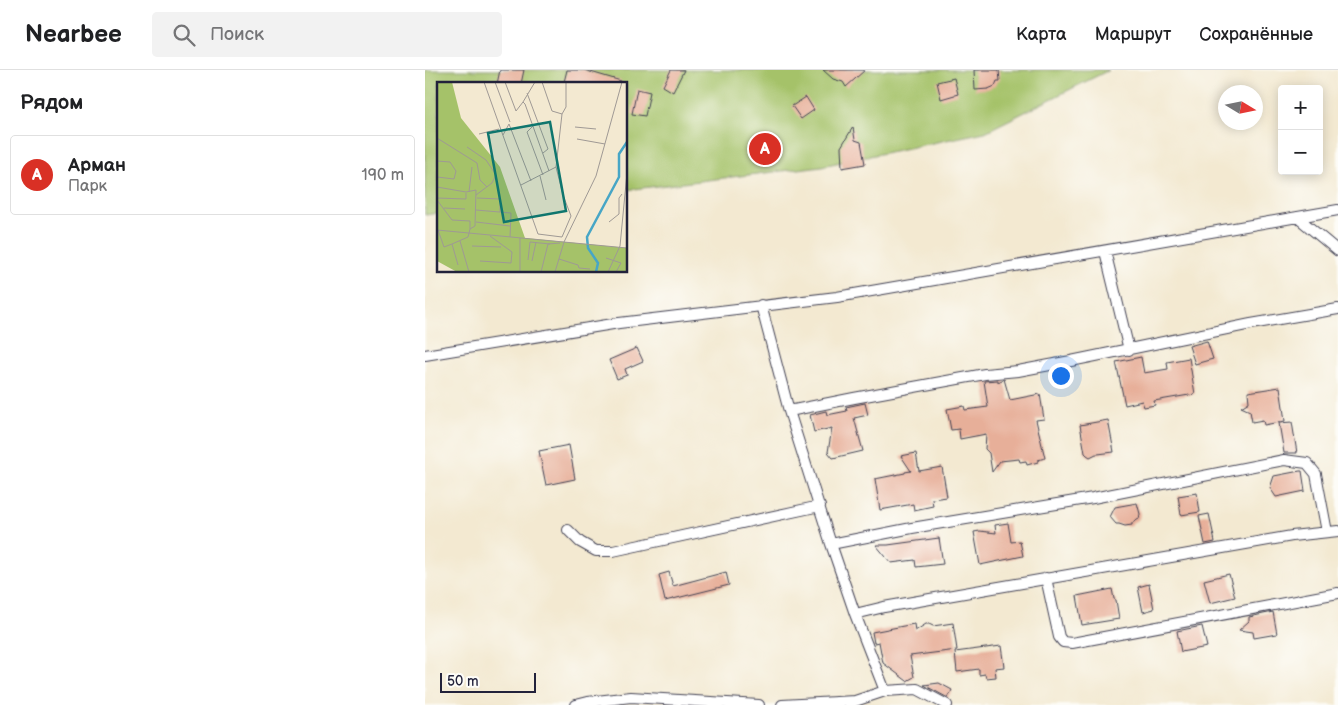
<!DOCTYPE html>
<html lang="ru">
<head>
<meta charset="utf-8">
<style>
	body { margin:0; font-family:"Balsamiq Sans",sans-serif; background:#f2f2f2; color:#202124 }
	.controls { position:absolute; right:15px; top:15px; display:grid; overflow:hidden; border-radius:5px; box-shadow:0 2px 12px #0003 }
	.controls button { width:45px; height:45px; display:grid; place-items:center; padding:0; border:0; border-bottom:1px solid #e0e0e0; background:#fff; color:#202124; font:25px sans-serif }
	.compass { position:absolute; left:793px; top:15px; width:45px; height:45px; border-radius:50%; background:#fff; box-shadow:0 2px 12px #0003; rotate:100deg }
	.scale { position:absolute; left:15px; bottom:12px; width:96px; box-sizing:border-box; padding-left:5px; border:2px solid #22223b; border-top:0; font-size:14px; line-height:18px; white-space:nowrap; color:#22223b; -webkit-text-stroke:4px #fdfcf7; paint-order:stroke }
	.you { position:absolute; left:635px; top:305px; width:18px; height:18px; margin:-12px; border:4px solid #fff; border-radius:50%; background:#1a73e8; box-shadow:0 0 0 8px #1a73e833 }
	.badge { display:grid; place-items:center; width:32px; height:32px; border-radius:50%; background:#d93025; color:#fff; font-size:16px; font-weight:700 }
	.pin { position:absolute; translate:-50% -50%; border:2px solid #fff; box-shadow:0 1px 5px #0006 }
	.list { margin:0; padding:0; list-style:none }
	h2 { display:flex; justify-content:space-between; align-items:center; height:65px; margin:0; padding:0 20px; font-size:21px }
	h2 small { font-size:16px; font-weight:400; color:#757577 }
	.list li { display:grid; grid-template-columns:32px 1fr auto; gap:15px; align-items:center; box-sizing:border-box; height:80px; margin:0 10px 10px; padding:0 10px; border:1px solid #e0e0e0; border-radius:5px }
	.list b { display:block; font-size:19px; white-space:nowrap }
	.list p { margin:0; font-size:16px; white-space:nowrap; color:#757577 }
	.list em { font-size:16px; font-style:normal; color:#757577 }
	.icon { flex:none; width:28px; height:28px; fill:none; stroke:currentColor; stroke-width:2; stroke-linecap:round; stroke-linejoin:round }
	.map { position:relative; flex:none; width:913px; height:635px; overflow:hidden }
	header { display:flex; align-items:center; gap:30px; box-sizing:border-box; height:70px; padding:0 25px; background:#fff; border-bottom:1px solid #e0e0e0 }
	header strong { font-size:24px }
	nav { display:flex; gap:28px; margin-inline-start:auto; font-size:18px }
	.search { width:350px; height:45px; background:#f2f2f2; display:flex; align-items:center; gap:12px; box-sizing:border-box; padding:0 18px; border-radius:5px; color:#757577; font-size:19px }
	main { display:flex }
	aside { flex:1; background:#fff }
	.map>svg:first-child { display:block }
	.green { fill:#a5c269; stroke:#647252 }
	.building { fill:#e7af99 }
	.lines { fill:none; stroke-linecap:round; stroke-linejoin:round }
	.street-casing { stroke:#414052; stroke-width:12 }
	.street { stroke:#fff; stroke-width:10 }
	.inset-river { fill:none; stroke:#47a6c6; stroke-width:2.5 }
	.inset-road { fill:none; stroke:#9f9995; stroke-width:1 }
	.view { fill:#0f766e; fill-opacity:0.15; stroke:#0f766e; stroke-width:2.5 }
	.inset-edge { fill:none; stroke:#22223b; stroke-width:2.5 }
</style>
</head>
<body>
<header>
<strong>Nearbee</strong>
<div class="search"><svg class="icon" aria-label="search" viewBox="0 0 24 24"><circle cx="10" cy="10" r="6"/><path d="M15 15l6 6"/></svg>Поиск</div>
<nav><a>Карта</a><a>Маршрут</a><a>Сохранённые</a></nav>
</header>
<main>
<aside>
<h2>Рядом<small></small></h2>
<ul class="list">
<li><span class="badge">A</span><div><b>Арман</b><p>Парк</p></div><em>190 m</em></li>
</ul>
</aside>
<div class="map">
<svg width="913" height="635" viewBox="0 0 913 635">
	<rect width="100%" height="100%" fill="#fdfcf7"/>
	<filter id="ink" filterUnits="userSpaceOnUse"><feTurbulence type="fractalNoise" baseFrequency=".02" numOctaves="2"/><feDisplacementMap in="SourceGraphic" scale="10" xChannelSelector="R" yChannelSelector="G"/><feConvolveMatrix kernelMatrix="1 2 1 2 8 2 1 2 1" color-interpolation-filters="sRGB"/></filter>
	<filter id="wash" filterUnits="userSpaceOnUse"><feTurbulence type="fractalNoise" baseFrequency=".0096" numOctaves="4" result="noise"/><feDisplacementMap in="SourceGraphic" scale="20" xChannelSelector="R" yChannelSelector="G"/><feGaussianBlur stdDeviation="1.12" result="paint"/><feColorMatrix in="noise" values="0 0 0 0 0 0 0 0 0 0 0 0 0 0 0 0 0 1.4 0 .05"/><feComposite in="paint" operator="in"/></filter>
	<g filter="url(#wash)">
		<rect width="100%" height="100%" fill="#f3e9d1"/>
		<!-- green -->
		<path class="green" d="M0,0H684L560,62L397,96L201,120V14H14V143L0,145Z"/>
		<g id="blocks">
			<!-- building -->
			<path class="building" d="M75,0H99L96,14H72Z
				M142,0H159L196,11V14H146L139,12Z
				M246,0H259L248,22L238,16Z
				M398,0H440L421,17L418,12L408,9Z
				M549,0H574L575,11H572L570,16L563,19L550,20Z
				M529,8L533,24L516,29L512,12Z
				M212,19L225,22L220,46L207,44Z
				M381,27L389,40L376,49L367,36Z
				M428,57L430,70L436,72L440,94L417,98L416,77Z
				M782,271L788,289L770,294L764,276Z
				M212,278L218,291L200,299L202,305L192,309L184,290Z
				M716,287L719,303L743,299L742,292L764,288L770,324L729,331L730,335L719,337L717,331L700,335L691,292Z
				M579,309L585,330L615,324L619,349L611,350L620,388L613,390V392L602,395L601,391L595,392L594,389L575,391L567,402L564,383L560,379L561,364L535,369L534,359L526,360L522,339L539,336L540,340L563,337L559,311L573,310V312Z
				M855,317L860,351L839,355L838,350L827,352L825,341L816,337L824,332L823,322Z
				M440,333L443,345L429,348L438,381L408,388L403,382L407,358L389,362L385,345L401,341L402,345L422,341L421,337Z
				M683,350L689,382L673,384H671L665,387L662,385L660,383L655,355Z
				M867,352L872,383H859L854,353Z
				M144,375L150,409L121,415L114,381Z
				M491,383L494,401L517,397L522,427L507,429L508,436L489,440L488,434L455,440L450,409L480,403V402L486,401L476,386Z
				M875,401H877L880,421L851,427L845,418L849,406Z
				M772,423L775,442L756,445L753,426Z
				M712,433L715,444L714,449L707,453V455L700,456L694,454H691L685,447L690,437Z
				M784,444L790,472L780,474L774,446Z
				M583,453L586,472L595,471L598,486L555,495L549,462L555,461L571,463L570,455Z
				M514,468L518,494L491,497L490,490L466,493L451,475H463Z
				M244,502L248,516L301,502L304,515L240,531L234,505Z
				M804,504L810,527L785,533L779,510Z
				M724,514L729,539L718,542L713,517Z
				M687,519L689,529L691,530L694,549L657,555L652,526Z
				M848,542L852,564L829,568L828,562L814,560L824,551V547Z
				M528,553L532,580L485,586L489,607L482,611L458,593L454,572L449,573L447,562L489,554L490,561L501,554H504L508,556Z
				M777,556L782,577L756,582L752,561Z
				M576,576L579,597L570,598L571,607L561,608L560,604L554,605V599L532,602L530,582Z
				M514,613L527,620L523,628L499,615Z"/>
		</g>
	</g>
	<g filter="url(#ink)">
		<use href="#blocks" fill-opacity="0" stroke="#414052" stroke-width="1"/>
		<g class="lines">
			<!-- street casing -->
			<g class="street-casing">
				<path id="street" d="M872,147L913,181
					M680,181L704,280
					M336,235L364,341L406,474L430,544L460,621L430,631L357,635
					M0,285L194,253L412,227L913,140
					M364,341L429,328L560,304L593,301L646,291L826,254L913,239
					M143,460L155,472L171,481H188L395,436
					M406,474L487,458L668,428L859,390L882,393L891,404L902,462
					M621,508L634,567L638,572L647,573L913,523
					M430,544L459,537L867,466L913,461
					M460,621L492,619L522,635
					M151,635L163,632L206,627L334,635"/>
			</g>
			<!-- street -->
			<use href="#street" class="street"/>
		</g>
	</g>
	<!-- overview -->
	<g transform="translate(12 12)">
		<rect width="190" height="190" fill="#f3e9d1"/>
		<path d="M0,0H15L24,36L63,85L88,156L190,166V190H20L0,179Z" fill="#a5c269"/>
		<path class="inset-river" d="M159,190L161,181L151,166L150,155L182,95V72L190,60"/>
		<path class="inset-road" d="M47,0L101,152L125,155L134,134L126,113L119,85L84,103M58,0L73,40M68,0L79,29L86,20L88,22L112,89M105,0L115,29L125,32M0,5V23M90,11L111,67L106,71M86,20L98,0M96,44L90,50L106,93M138,45L159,47M42,52L62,47M66,53L72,42L94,99M0,56L40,81L43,98L50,105M140,57L168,62M30,65L49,78L59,93L55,101L39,113M0,79L13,80L19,89L17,97L0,95M119,85L125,32L129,25V0M103,94L109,118M0,105L29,110L39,108L38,144L33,147L31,155L15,162L21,183M32,110L35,85M0,116L29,117V111M40,116L63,117V130M0,118L15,138L33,139V147M7,126L28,127M39,128L74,131L73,155M39,140L73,144M172,140L182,132V116L185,112M0,148L190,166M1,148L7,165L15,162M83,156V190M23,159L32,190M127,160L159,94L185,0M35,164L64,165M169,176L184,181L179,190M122,177L141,183L142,186L153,187M91,178L93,160L113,162M43,179L74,181L75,170L53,154M95,179L99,160M104,190L111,162L123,161M118,190L127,160M171,190L183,164L190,91"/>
		<path class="view" d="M113,40L129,129L67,140L51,51Z"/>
		<rect width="190" height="190" class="inset-edge"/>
	</g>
</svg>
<div class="controls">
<button>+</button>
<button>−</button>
</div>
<svg class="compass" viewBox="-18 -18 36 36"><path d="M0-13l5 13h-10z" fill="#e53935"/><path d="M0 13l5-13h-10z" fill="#757577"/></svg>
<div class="scale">50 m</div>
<div class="you"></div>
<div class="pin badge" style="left:340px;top:79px">A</div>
</div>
</main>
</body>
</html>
